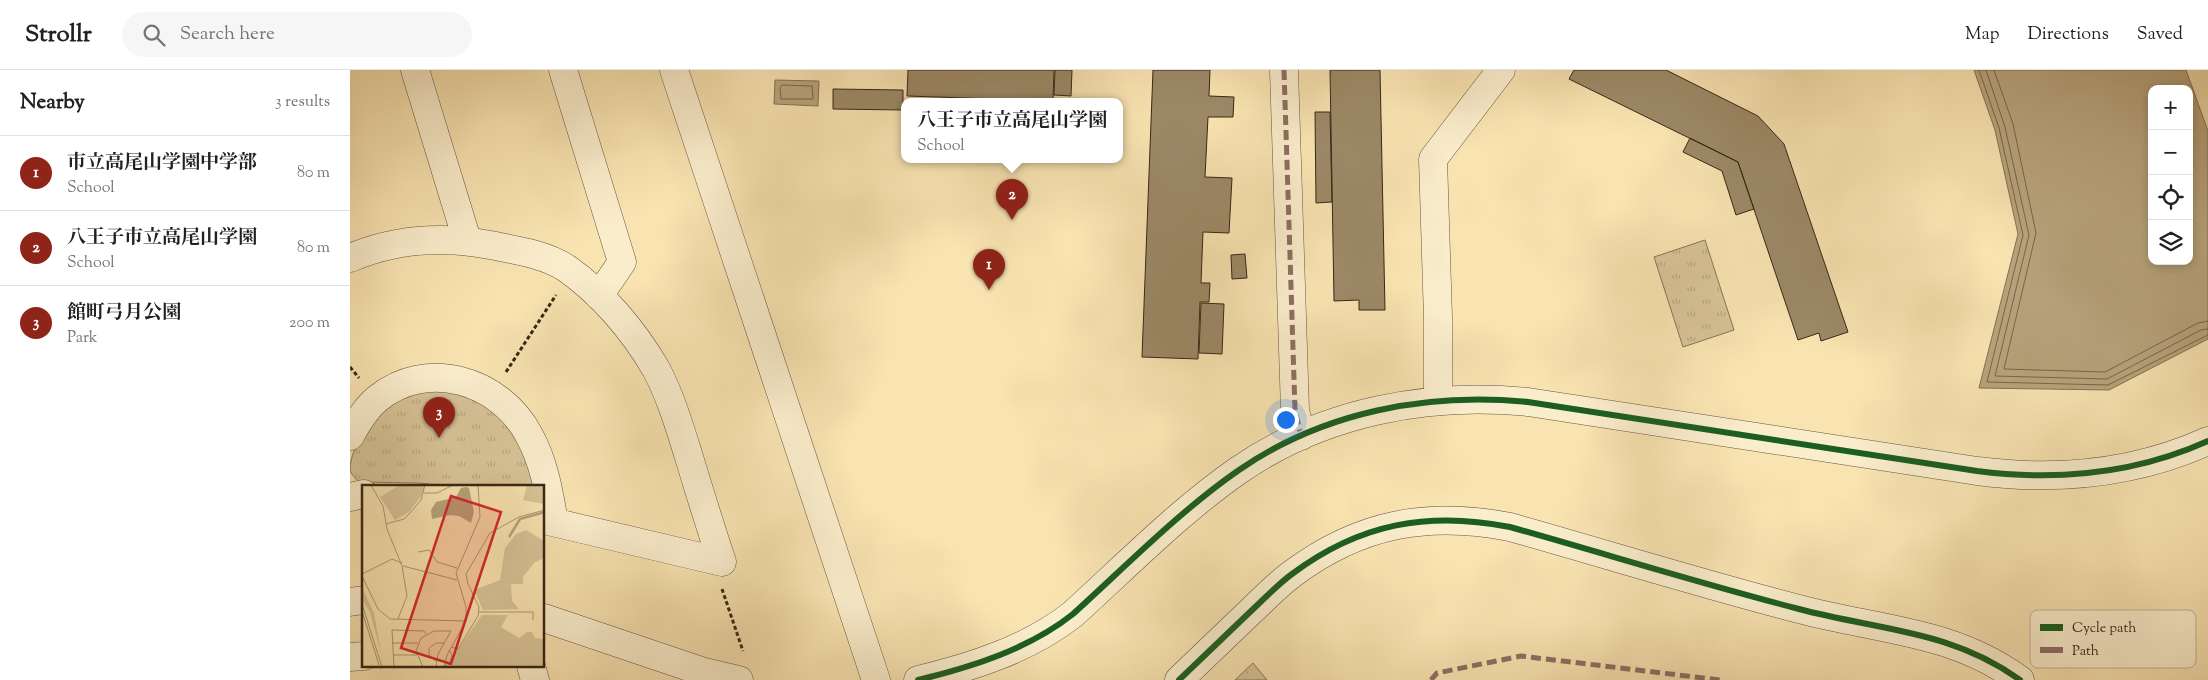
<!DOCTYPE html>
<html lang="en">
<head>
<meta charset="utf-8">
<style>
	body { margin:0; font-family:"Sorts Mill Goudy","Noto Serif JP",serif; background:#f6f6f6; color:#202124 }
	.controls { position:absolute; right:15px; top:15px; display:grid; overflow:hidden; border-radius:10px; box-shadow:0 2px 8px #0003 }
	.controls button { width:45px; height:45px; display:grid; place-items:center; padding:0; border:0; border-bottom:1px solid #e0e0e0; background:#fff; color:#202124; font:25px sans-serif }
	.you { position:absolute; left:935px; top:349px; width:18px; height:18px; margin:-12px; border:4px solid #fff; border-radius:50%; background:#1a73e8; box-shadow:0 0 0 8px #1a73e833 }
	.badge { display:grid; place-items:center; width:32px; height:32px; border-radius:50%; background:#8f2418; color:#fff; font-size:16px; font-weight:700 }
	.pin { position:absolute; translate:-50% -41px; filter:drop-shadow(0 1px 2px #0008) }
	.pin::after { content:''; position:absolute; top:26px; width:18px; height:15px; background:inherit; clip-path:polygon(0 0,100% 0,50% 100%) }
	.popup { position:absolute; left:551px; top:28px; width:222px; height:65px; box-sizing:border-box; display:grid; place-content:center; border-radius:10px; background:#fff; filter:drop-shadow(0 1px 4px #0005); font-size:16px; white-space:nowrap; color:#757577 }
	.popup b { font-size:19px; color:#202124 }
	.popup::after { content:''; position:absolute; left:50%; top:100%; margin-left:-10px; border:10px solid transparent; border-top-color:#fff }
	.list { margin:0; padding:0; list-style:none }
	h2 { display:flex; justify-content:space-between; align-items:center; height:65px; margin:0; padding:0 20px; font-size:21px }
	h2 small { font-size:16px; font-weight:400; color:#757577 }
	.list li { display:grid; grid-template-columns:32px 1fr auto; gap:15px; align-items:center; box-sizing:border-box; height:75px; padding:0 20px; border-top:1px solid #e0e0e0 }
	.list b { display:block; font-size:19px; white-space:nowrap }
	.list p { margin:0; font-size:16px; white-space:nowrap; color:#757577 }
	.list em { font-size:16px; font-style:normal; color:#757577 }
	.icon { flex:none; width:28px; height:28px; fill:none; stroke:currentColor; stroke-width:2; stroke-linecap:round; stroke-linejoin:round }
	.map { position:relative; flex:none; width:1858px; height:610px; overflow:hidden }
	header { display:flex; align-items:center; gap:30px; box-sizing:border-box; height:70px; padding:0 25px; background:#fff; border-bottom:1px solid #e0e0e0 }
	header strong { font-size:24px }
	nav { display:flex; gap:28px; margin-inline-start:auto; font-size:18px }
	.search { width:350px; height:45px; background:#f6f6f6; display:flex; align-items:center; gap:12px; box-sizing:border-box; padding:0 18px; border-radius:28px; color:#757577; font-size:19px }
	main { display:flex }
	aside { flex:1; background:#fff }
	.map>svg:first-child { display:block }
	.forest { fill:url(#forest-crowns); stroke:#887556 }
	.park { fill:url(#park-tufts); stroke:#887556 }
	.water { fill:#b7a37c; stroke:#847153; fill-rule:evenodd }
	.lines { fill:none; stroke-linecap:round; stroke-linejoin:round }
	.shore { stroke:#786549; stroke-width:1 }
	.building { fill:#9c8967; stroke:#382716 }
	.minor-casing { stroke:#68563d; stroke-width:29 }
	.path { stroke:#382716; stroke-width:3; stroke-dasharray:4 2.5; stroke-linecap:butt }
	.minor { stroke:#faedcc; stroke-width:28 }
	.quiet { stroke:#8d6e63; stroke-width:5; stroke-dasharray:10 5; stroke-linecap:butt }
	.cycleway-casing { stroke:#faedcc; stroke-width:9 }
	.cycleway { stroke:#1b5e20; stroke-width:6 }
	.inset-river { fill:none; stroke:#b7a37c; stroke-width:2.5 }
	.inset-road { fill:none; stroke:#ab9873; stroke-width:1 }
	.view { fill:#d62828; fill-opacity:0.15; stroke:#d62828; stroke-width:2.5 }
	.inset-edge { fill:none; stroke:#382716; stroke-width:2.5 }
	.key { fill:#faedcc; stroke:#c0b295; stroke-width:1 }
	.key-label { font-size:14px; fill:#382716 }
</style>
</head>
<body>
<header>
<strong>Strollr</strong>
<div class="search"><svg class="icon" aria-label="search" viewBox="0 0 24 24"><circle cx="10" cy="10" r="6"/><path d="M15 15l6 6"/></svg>Search here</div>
<nav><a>Map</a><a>Directions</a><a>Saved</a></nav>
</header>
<main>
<aside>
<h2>Nearby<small>3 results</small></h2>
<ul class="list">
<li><span class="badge">1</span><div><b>市立高尾山学園中学部</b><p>School</p></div><em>80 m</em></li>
<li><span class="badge">2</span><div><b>八王子市立高尾山学園</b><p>School</p></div><em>80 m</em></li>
<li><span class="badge">3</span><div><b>館町弓月公園</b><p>Park</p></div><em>200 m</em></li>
</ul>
</aside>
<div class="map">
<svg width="1858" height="610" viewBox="0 0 1858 610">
	<defs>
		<pattern id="forest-crowns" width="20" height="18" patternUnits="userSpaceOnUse" patternTransform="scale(1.25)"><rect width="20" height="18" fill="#d7c397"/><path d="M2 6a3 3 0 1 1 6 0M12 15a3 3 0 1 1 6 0" fill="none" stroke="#b9a881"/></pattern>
		<pattern id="park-tufts" width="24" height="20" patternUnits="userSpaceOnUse" patternTransform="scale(1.25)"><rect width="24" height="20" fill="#d7c397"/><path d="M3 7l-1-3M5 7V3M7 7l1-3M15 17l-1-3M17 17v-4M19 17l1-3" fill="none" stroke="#b9a881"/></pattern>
	</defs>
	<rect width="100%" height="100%" fill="#f8e3b1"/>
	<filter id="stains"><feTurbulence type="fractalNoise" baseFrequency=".004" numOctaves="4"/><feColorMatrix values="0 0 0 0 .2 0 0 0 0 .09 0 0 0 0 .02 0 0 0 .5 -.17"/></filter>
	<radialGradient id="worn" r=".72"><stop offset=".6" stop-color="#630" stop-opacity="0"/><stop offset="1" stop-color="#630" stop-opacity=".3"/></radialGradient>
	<!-- forest -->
	<path class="forest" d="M903,593L917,610H885Z"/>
	<!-- park -->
	<path class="park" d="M1355,170L1384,260L1333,277L1304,187Z
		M91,319L136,334L173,370L187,416H96L69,413L9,412C6,409 1,404 0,400C0,371 35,331 61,324C70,321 82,321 91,319Z"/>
	<!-- water -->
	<path class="water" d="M1624,0H1836L1858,61V269L1759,320L1629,318L1668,164L1645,60ZM1802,19H1839V191H1802Z
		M425,10L469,11L468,36L424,34Z"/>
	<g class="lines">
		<!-- shore -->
		<path class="shore" d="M1629,0L1649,58L1673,165L1637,312L1758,315L1858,265
			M1636,0L1655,57L1679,165L1645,306L1757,309L1851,260L1858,259
			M1644,0L1663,54L1686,163L1654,299L1755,302L1848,253L1858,251
			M432,15L462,16L463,29H431L430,18Z"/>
	</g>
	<!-- building -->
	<path class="building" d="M558,0H704L703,31L557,26Z
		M705,0H722L721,26L704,25Z
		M803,0H860L859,26L884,27L883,47H858L855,107L882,108L879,163L853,162L851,213H860L859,232H850L848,289L792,287Z
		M980,0H1030L1035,240H1009V230L984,231Z
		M1224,0H1316L1408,46L1434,74L1498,262L1471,271L1469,263L1448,270L1388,92L1219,9Z
		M483,19L553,20V40L483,39Z
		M965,42H980L982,132L966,133Z
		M1340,68L1388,92L1404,139L1386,145L1372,101L1333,82Z
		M895,184L897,208L882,209L881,185Z
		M851,233L874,234L872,284L849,283Z"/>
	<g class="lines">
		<!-- minor casing -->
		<g class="minor-casing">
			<path id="minor" d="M65,0L117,170
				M213,0L272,192L249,226
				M324,0L526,610
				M934,0L945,340L951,366
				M0,188C45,169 93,166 140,175C165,180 194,184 216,198C252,223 284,261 306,299C320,325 329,355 338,384C349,420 360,456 372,492L194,450
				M1088,330V248L1083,89L1151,0
				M0,366C7,353 15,339 27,329C77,288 150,310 179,365C194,392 199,422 204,452
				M0,427L14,424
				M0,532L14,530
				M194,548L351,601L389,610
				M0,587L14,586
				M181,596L185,610
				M568,610C622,597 679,579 723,544C776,496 831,440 889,400C973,342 1077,322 1178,332L1627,401C1705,411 1785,404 1858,371
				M829,610C853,587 876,565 900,542C914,529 927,515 942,504C1010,453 1079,441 1160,457C1256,484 1352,514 1449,539C1527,560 1602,560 1670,610"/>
		</g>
		<!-- path -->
		<path class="path" d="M0,297L9,308
			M156,302L206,225
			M372,519L393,581"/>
		<!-- minor -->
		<use href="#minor" class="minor"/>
		<!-- quiet -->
		<path class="quiet" d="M934,0L945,340L951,366
			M1081,610L1087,603L1171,586L1370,610"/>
		<!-- cycleway casing -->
		<g class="cycleway-casing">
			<path id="cycleway" d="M568,610C622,597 679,579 723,544C776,496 831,440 889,400C973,342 1077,322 1178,332L1627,401C1705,411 1785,404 1858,371
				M829,610C853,587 876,565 900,542C914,529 927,515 942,504C1010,453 1079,441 1160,457C1256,484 1352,514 1449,539C1527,560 1602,560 1670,610"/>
		</g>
		<!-- cycleway -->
		<use href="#cycleway" class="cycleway"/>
	</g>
	<!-- overview -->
	<g transform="translate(12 415)">
		<rect width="182" height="182" fill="#f8e3b1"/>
		<path d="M165,0H182V19L161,15ZM164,45L182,56V73L172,78L161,92V99H149L150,116L157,124L121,125L112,105L138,95L143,63L154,49ZM0,103L12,128L19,168L8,127L0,114ZM120,130H146L139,142L157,153L165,147H170L173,153L182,154V182H90L94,167Z" fill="#d7c397"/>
		<path d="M38,0H62V7L47,27L33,35L18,12Z" fill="#d7c397"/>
		<path d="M104,2L107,3L112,27L109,38L97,31L88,30L70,34L69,25L74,17L94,12L99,3Z" fill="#b7a37c"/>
		<path class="inset-river" d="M147,52L158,34L183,27"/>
		<path class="inset-road" d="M9,0L21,21L25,44L40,81L45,111L36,134M62,8H75L91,0M24,39L42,34L48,28L59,15L63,0M56,67L67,65L75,77L95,83M41,81L95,95M0,89L30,74L40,78M0,91L16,124L28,134L104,136M0,119L20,182M0,126L17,180M117,127H171V135M30,158H56M89,162L96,164L116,131L117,122L106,99L104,89L128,48L157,32L183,25M31,170H55M74,176L67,170V163L74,158H82M82,180H87L90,170L87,165M38,182H32L30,145L62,146L64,149M61,182L54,166L59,153L72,146H89L76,169L74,182M82,182L85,170L104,136V122L94,88L118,32L116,0"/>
		<path class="view" d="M89,11L139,27L89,179L39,163Z"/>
		<rect width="182" height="182" class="inset-edge"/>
	</g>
	<!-- legend -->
	<rect x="1680" y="540" width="166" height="58" rx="8" class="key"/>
	<rect x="1690" y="554" width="23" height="7" fill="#1b5e20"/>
	<rect x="1690" y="577" width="23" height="6" fill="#8d6e63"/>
	<g class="key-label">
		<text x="1722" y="562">Cycle path</text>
		<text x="1722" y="585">Path</text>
	</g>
	<rect width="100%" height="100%" filter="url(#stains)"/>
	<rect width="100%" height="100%" fill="url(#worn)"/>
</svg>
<div class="controls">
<button>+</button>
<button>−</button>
<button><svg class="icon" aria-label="locate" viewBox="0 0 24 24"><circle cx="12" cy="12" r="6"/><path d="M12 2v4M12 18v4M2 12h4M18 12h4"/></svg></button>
<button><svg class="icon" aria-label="layers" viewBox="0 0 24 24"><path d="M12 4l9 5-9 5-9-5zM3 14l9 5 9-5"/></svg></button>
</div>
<div class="you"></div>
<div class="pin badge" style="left:639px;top:220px">1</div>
<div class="pin badge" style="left:662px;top:150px">2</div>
<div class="popup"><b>八王子市立高尾山学園</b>School</div>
<div class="pin badge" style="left:89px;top:368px">3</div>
</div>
</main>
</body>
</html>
